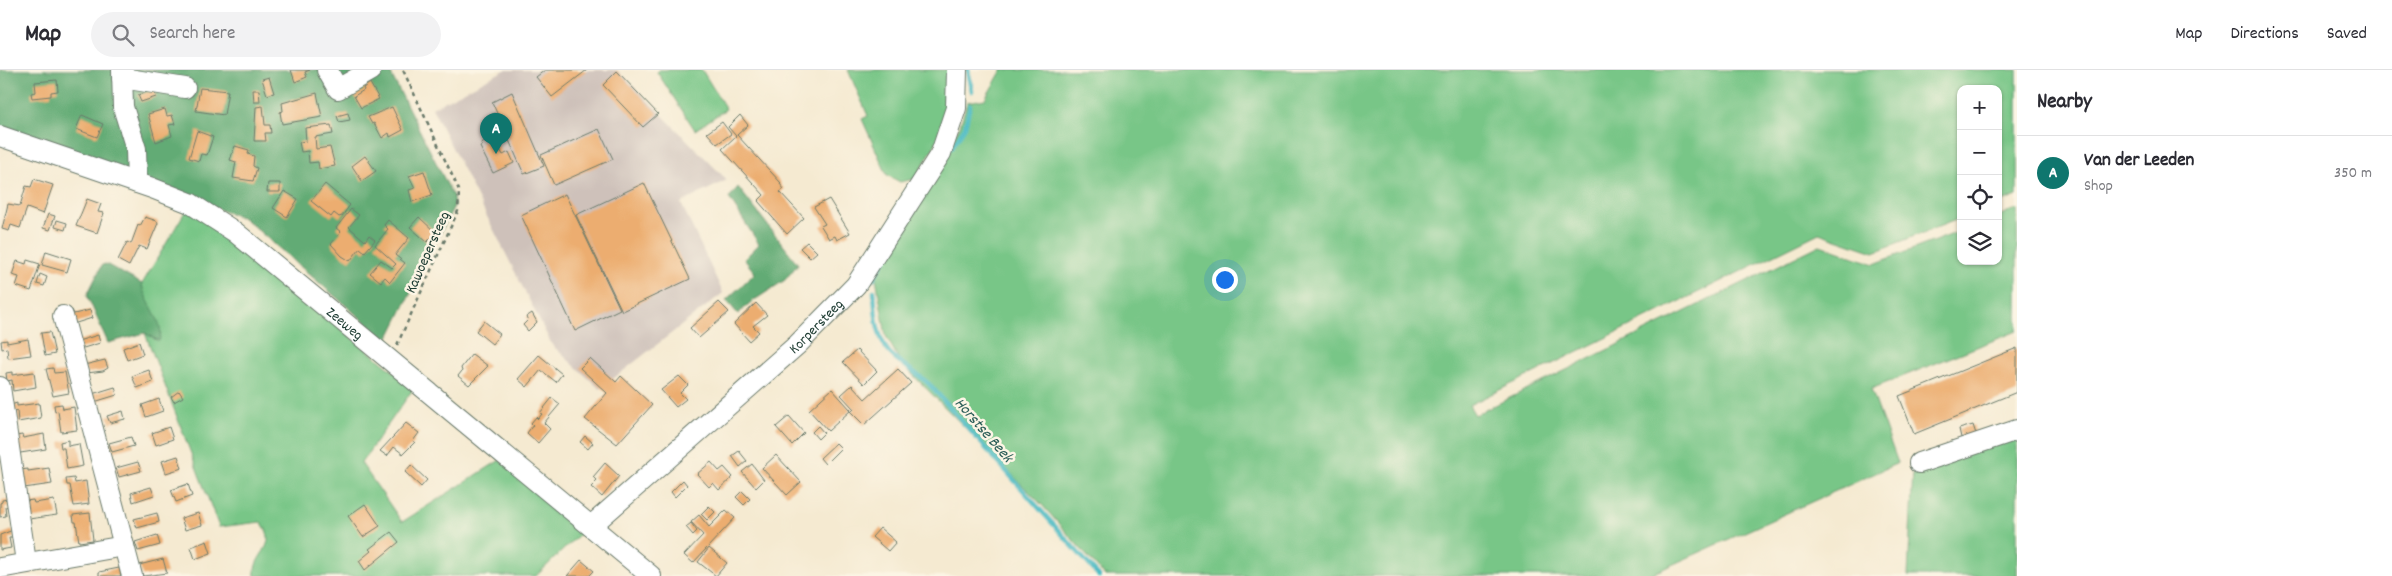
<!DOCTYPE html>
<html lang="en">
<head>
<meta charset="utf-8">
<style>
	body { margin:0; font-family:Dekko,sans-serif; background:#f2f2f3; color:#2b2b33 }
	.controls { position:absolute; right:15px; top:15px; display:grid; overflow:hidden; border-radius:10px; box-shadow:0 1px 4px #0004 }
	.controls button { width:45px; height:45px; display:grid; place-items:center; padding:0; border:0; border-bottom:1px solid #e1e1e2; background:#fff; color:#2b2b33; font:25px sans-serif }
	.you { position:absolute; left:1224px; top:209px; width:18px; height:18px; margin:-12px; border:4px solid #fff; border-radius:50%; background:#1a73e8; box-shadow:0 0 0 8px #1a73e833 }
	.badge { display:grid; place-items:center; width:32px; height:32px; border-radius:50%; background:#0f766e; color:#fff; font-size:16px; font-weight:700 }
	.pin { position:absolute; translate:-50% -41px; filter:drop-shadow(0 1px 2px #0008) }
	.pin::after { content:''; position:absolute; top:26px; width:18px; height:15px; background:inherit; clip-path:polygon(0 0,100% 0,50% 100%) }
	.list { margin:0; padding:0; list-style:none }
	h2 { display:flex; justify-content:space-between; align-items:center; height:65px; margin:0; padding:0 20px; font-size:21px }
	h2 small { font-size:16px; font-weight:400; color:#7c7c81 }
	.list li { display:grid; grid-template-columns:32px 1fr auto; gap:15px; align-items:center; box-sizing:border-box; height:75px; padding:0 20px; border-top:1px solid #e1e1e2 }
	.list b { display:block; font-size:19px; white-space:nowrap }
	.list p { margin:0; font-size:16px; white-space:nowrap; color:#7c7c81 }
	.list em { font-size:16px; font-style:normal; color:#7c7c81 }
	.icon { flex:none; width:28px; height:28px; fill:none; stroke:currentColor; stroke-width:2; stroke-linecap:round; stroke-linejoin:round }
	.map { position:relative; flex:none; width:2017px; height:506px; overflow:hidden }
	header { display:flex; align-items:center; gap:30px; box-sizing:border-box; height:70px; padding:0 25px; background:#fff; border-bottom:1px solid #e1e1e2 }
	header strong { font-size:24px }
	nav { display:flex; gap:28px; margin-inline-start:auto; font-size:18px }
	.search { width:350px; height:45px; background:#f2f2f3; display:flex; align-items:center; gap:12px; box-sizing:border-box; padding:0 18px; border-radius:28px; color:#7c7c81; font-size:19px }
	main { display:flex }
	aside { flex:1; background:#fff }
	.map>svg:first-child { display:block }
	.industrial { fill:#cec1ba }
	.green { fill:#78c687; stroke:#4c825e }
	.forest { fill:#62ab74; stroke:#407454 }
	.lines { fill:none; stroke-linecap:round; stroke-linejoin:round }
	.stream { stroke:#4ebcc5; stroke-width:4.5 }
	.building { fill:#ecad70 }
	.minor-casing { stroke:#6a7a6b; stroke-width:22 }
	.path { stroke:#6a7a6b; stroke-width:2.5; stroke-dasharray:4 4; stroke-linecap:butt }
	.minor { stroke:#fff; stroke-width:20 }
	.labels { text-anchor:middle; stroke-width:5; stroke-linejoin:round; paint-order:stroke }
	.street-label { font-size:15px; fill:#1f3d34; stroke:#fcf5e5 }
	.water-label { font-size:16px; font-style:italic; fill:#2b5d58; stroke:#fcf5e5 }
</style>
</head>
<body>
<header>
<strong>Map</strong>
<div class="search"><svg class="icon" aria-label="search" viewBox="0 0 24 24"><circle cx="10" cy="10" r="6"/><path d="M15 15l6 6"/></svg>Search here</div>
<nav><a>Map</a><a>Directions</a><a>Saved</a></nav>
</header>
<main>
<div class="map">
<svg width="2017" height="506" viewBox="0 0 2017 506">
	<rect width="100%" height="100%" fill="#fcf5e5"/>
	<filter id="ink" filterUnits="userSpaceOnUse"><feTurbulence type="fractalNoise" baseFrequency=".02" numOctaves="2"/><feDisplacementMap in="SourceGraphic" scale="10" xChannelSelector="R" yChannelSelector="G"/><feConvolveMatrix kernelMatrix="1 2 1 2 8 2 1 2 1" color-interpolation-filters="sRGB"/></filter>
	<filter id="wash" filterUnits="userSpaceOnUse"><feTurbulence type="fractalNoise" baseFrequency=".0096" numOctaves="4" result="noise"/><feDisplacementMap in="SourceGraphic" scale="20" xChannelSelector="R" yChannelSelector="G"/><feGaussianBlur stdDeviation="1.12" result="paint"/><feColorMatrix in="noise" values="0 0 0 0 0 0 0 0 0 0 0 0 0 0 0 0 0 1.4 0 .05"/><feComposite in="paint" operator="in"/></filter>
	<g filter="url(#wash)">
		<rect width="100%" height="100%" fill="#f5ead1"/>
		<!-- industrial -->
		<path class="industrial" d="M505,0H617L727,110L681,133L723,223L600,319L552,275L432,38Z"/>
		<!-- green -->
		<path class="green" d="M660,0H702L726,39L695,60L657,2Z
			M848,0H952L943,61L915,109L900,112L887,105L862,49L868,46Z
			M1002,0H2017V126L1998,134V19H1961V148L1874,182L1819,163L1469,335L1475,345L1820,175L1874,194L1961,161V191H1998V146L2017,139V261L1871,319L1898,393L1647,506H1105L1043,436L901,293L886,266L874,196L960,56L967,32L985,29Z
			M186,140L209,152L414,318L361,393L402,452L500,390L584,460L536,506H255C252,483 281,477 261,452L219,457L145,263L158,271C154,254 143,229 142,214Z
			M2017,365V506H1908L1913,399Z"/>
		<!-- forest -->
		<path class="forest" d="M0,0H389L453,126L454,136L387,271L245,149L0,58Z
			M738,117L798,194L785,210L750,233L738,244L726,230L755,203L744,189L759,174L729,128Z
			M106,194L142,214C144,232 167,253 159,271L145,263L108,273L87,225L102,195Z"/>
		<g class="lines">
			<!-- stream -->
			<path class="stream" d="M968,0L972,21
				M952,77L965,57L970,35
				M873,209L893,176
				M874,221C875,242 876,273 895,288C906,297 918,304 929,314L1099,506"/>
		</g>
		<g id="blocks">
			<!-- building -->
			<path class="building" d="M291,0H310L305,2L307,7L295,12Z
				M545,0H587L552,27L536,7Z
				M617,1L658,44L643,57L603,15Z
				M269,7L274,23L267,25L262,9Z
				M57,10L58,21L51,22V26L32,28L31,23L36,22L35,12Z
				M370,13L379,29L361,38L354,26L364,20L363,18Z
				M200,18L228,21L224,45L196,41Z
				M154,20L156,27L141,32L138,25Z
				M253,20H259L260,32H254Z
				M512,22L544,96L524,104L492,32Z
				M317,23L322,47L282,54L280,42L283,41L282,33Z
				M263,36L265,55H270L271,63H265L266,71H254L256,37Z
				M392,37L403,60L390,67L389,63L382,68L374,53L372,54L368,47Z
				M165,39L167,46L172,45L175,54L169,55L172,66L156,72L148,44Z
				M348,43L350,50L339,52L337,46Z
				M495,43L502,58L492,63L485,48Z
				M82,45L103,54L97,67L76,59Z
				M740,45L748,55L737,65L781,113L780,114L784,119L780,122L804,148L787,164L758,131L764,125L722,79L736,66L728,57Z
				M722,52L731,64L717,74L707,63Z
				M331,55L333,64L315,67L316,79L330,77L335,96L319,99L318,92L309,93L308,81L301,82L299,72L306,71L305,58Z
				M599,59L613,89L554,115L541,85Z
				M197,61L213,67L207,85L201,84L199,91L189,88Z
				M492,68L495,70L503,85L509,82L514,93L493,103L480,77L482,76L481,73Z
				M235,76L249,80L248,84L254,86L253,96L257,98L253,111L233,108L236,92L230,90Z
				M365,86L376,101L362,111L352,96Z
				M424,101L432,125L412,132L409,120L415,118L409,106Z
				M34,109L53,115L43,144L27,138L20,158L11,155L9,161L2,159L8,134L20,136L26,116L31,117Z
				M268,113H280V122H267Z
				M644,113L690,209L622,241L576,145Z
				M325,114L350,135L342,146L339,147L334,143L331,147L311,131Z
				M284,121L298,129L287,147L273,138Z
				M565,124L620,239L575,261L521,145Z
				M87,129L101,134L98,142L104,143L97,163L76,156Z
				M829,129L850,163L837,170L835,166L829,169L821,156L825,154L814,137Z
				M351,139L359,145L349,157L365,171L369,165L375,170L365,182L360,178L350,191L342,186L331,174L341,162L336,158Z
				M48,144L55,146L50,160L43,158Z
				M145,147L157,151L158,153L147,179L139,176L129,196L118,190L127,172L131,174L138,155L140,156Z
				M419,147L436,163L427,172L410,157Z
				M57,150L67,153L65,160L55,157Z
				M388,150L409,168L395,185L405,193L390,212L385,207L381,212L370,203L381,190L392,198L396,194L375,175L388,159L384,155Z
				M807,172L817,182L810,188L800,178Z
				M46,181L71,189L67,202L42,195Z
				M27,190L40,194L31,221L16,216L19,207L12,205L17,191L26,194Z
				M40,204L47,207L44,216L37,214Z
				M719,232L729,242L699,268L690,258Z
				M756,233L767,245L753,256L759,262L749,271L734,254Z
				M72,240L74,244L90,240L92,248L70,255L67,242Z
				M532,243L537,252L528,261L523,255L528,250L526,247Z
				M484,251L500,264L492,274L476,261Z
				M50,262L55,284L45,286L41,263Z
				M98,265L100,273L80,279L78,271Z
				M28,269L31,285L8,288L7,278L2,279L1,271L7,270V273Z
				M139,272L143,284L127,290L123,278Z
				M2017,278V322L1914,364L1899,326Z
				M857,280L877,301L864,314L843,292Z
				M472,284L488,296L469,315L458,306L462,301L461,298Z
				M539,285L562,304L556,312L541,300L527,317L518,309Z
				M590,288L616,312L621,306L652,335L617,374L585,349L607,323L580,298Z
				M105,290L108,298L103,301L87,303L84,295Z
				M53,298L54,303L65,302L69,323L53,326L46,299Z
				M898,299L911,313L864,355L851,342L854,339L841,325L852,315L865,329Z
				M149,300L153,312L137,318L132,306Z
				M12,302V305L34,302L36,317L13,321L12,310L7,311L6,303Z
				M679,306L688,315L680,323L686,329L676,337L661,320Z
				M115,317L117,325L94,332L92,324Z
				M832,319L851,340L828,361L809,340Z
				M179,321L183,327L174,332L171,327Z
				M552,328L560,334L544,353L550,359L538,373L527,363L533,355L531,353L536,347L538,349L542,344L540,343Z
				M159,329L163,341L146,347L142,335Z
				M17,333V336L39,333L41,348L18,352L17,341L12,342L11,335Z
				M62,334L63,339L74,337L77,360L61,362L58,341L55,342L54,335Z
				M123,341L125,349L110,353L107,346Z
				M789,346L804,363L792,375L776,357Z
				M406,353L419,363L413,371L415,372L403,384L394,377L387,386L380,381Z
				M1973,355L1977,367L1962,372L1959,359Z
				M818,356L824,363L818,369L812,362Z
				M169,357L173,369L156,375L152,363Z
				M44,364L46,379L14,384L16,366L22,365L23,368Z
				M585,366L593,373L588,379L580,372Z
				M131,367L134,376L112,382L109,373Z
				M68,370V376L79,374L83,396L67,399L64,378H61L60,372Z
				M836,373L841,378L825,394L820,388Z
				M739,381L747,391L740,397L732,386Z
				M776,385L801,412L787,425L762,398Z
				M178,386L182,398L166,403L162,391Z
				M138,392L141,401L119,407L116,398Z
				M711,392L719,401L724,397L733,407L719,420L713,413L709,417L697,404Z
				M605,393L619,406L602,427L591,417L597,411L593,407Z
				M752,394L764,410L756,418L742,402Z
				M411,395L427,410L421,417L405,402Z
				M49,398L52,414L24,418L21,400L28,399V401Z
				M74,408L75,413L86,411L89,434L74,436L70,415H67L66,409Z
				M683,410L687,415L675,427L671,422Z
				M188,414L192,426L176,432L171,420Z
				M151,417L154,425L133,432L131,423Z
				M742,421L750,429L744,435L736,427Z
				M8,429L10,436L5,437L6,446L0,447V433L2,432V430Z
				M33,430L34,433L54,430L57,445L29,449L26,431Z
				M365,434L380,456L363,467L348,446Z
				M709,436L715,442L707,450L701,444Z
				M726,440L735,448L693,493L684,485L703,465L691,452L699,445L709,457Z
				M90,443L93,470L79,472L76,452H74L73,445Z
				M157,443L159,452L137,458L134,449Z
				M198,443L202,455L185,460L181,448Z
				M691,453L697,461L693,465L686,457Z
				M880,458L896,472L888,481L872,467Z
				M13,460L14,468H9L11,478L0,480V465Z
				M391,462L399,472L365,500L359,491L371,481L369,479Z
				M157,465L160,475L138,481L135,472Z
				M207,471L211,483L195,489L191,477Z
				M709,478L727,493L716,506L698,492Z
				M163,489L167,503L143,506L139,495Z
				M581,490L594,501L589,506H567Z
				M119,498L121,506H99V502Z"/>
		</g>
	</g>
	<g filter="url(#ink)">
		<use href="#blocks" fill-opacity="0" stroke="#6a7a6b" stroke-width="1"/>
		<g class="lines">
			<!-- minor casing -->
			<g class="minor-casing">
				<g id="minor">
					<path d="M122,0L123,37L136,79L137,113"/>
					<path d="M327,0L338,19L371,0"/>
					<path d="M122,8L185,18"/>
					<path id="s1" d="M0,66L152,118L190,133L235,162L651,506"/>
					<path d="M63,246L132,506"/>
					<path d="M0,317L26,492"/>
					<path d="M1919,393L2017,360"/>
					<path id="s2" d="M591,456L797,275L856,215L941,83L956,38L957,0"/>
					<path d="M0,498L124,476"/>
				</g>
			</g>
			<!-- path -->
			<path class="path" d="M397,275L458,141L459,120L403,0"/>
			<!-- minor -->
			<use href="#minor" class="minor"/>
		</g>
	</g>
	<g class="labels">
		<!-- street labels -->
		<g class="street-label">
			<text transform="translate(427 182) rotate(-66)" y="5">Kawoepersteeg</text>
			<text dy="5" stroke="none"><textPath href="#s1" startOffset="398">Zeeweg</textPath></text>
			<text dy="5" stroke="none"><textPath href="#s2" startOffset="301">Korpersteeg</textPath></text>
		</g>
		<!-- water labels -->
		<g class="water-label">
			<text transform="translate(985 359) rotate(49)" y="6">Horstse Beek</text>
		</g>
	</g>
</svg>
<div class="controls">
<button>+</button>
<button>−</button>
<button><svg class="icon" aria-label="locate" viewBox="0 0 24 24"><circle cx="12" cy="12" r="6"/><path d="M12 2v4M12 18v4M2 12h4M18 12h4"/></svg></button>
<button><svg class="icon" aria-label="layers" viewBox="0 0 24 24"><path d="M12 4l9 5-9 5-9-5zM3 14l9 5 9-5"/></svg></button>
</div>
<div class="you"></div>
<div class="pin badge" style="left:496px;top:84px">A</div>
</div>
<aside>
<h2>Nearby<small></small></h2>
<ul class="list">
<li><span class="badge">A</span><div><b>Van der Leeden</b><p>Shop</p></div><em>350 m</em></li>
</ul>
</aside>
</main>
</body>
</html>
